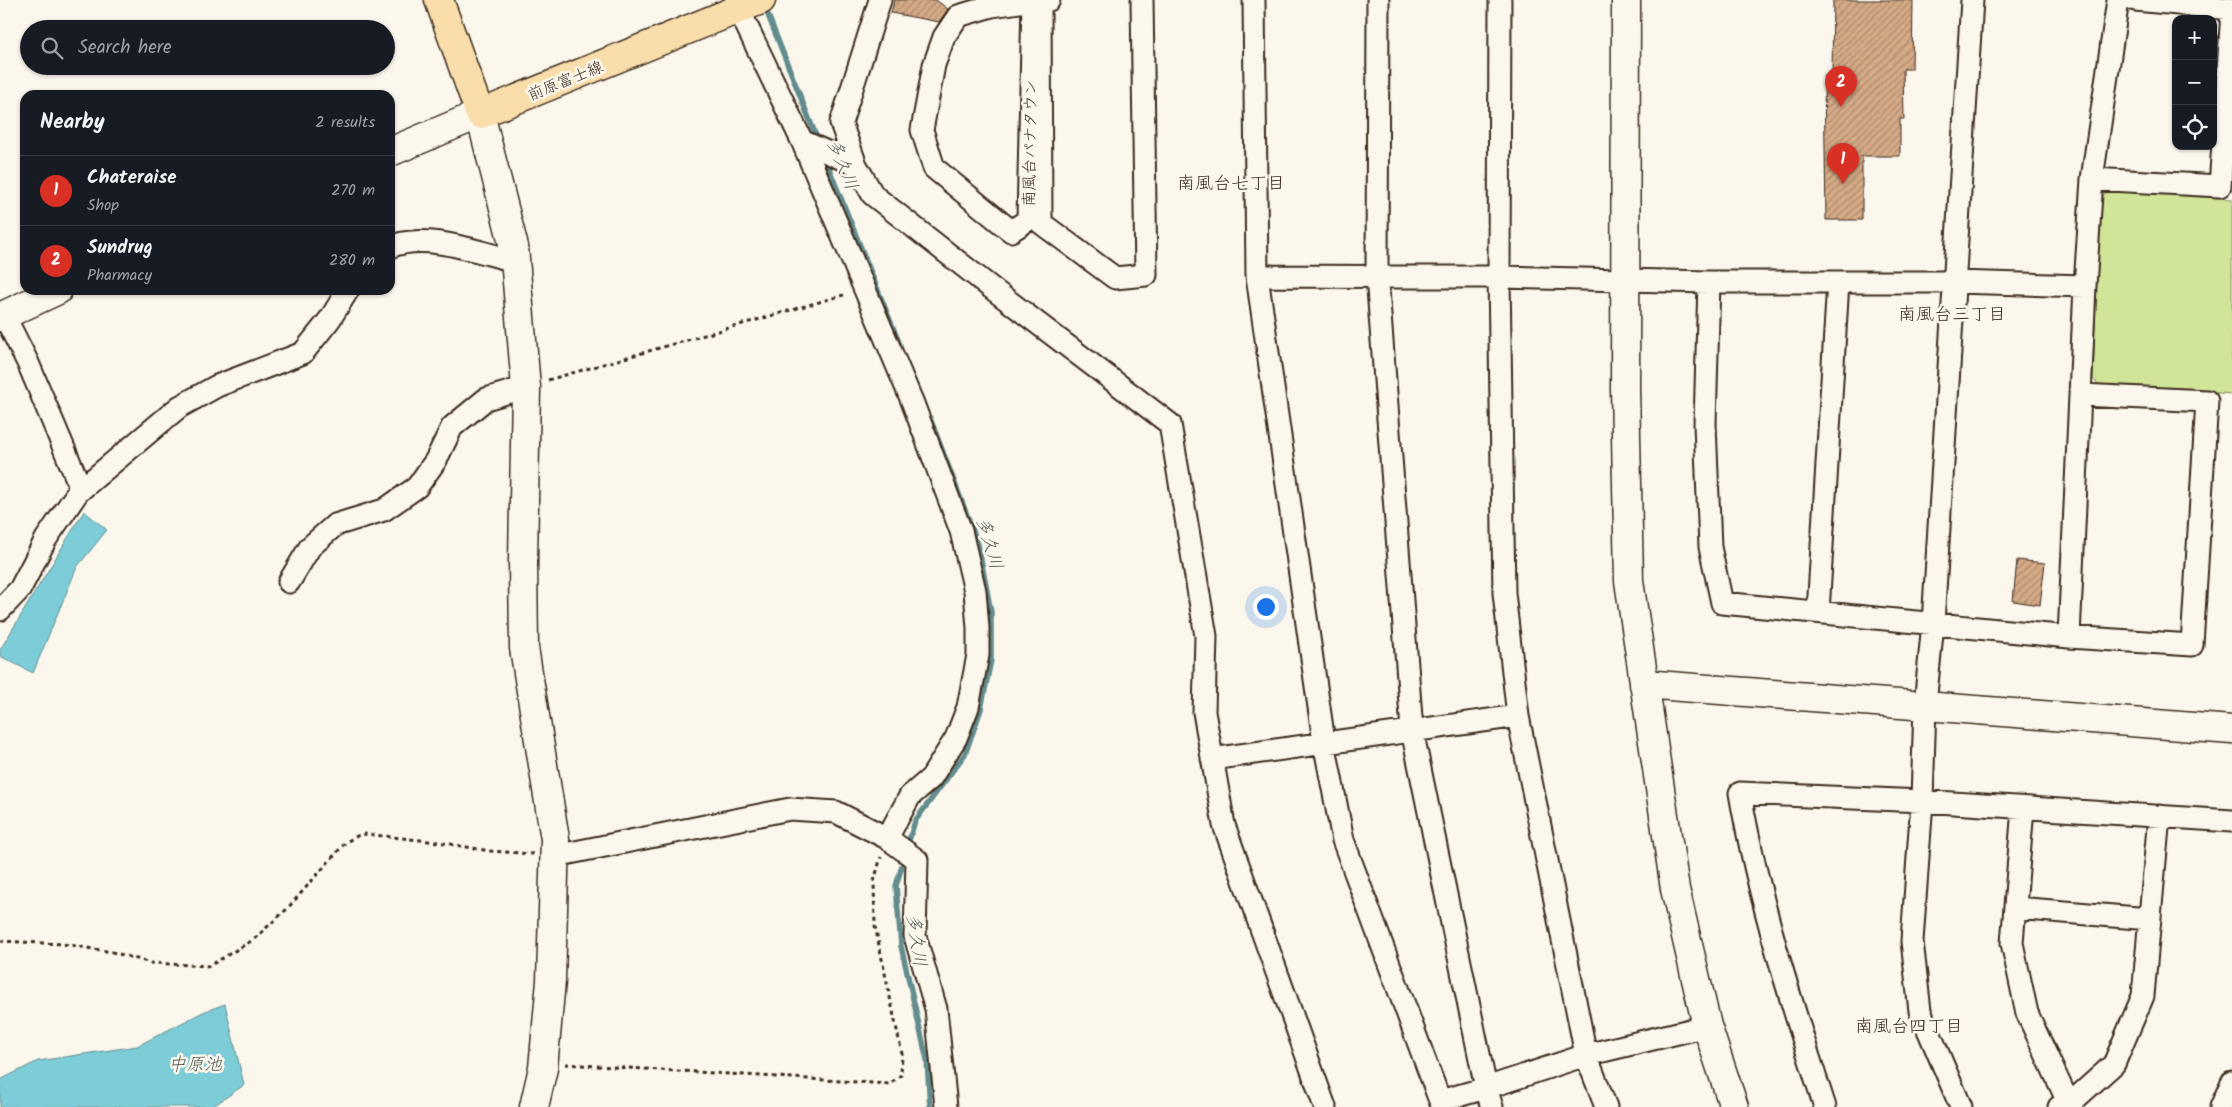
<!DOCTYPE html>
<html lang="en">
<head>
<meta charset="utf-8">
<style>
	body { margin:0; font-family:Kalam,"Klee One",sans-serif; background:#242831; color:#f1f3f6 }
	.controls { position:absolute; right:15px; top:15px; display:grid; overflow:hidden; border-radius:10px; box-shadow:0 1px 4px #0004 }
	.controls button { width:45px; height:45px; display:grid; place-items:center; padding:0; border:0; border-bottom:1px solid #363941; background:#171b24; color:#f1f3f6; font:25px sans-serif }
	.you { position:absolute; left:1265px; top:606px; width:18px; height:18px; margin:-12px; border:4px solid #fff; border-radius:50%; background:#1a73e8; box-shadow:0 0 0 8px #1a73e833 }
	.badge { display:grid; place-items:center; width:32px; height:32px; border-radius:50%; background:#d93025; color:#fff; font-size:16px; font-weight:700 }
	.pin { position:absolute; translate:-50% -41px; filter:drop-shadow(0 1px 2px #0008) }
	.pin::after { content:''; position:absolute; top:26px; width:18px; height:15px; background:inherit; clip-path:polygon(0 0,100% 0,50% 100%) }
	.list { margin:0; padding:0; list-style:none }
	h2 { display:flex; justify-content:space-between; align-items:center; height:65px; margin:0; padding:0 20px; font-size:21px }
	h2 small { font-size:16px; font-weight:400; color:#9ea1a6 }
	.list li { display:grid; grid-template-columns:32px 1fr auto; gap:15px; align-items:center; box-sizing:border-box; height:70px; padding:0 20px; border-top:1px solid #363941 }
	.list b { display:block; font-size:19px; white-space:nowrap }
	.list p { margin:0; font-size:16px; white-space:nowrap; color:#9ea1a6 }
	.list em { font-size:16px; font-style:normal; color:#9ea1a6 }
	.icon { flex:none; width:28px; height:28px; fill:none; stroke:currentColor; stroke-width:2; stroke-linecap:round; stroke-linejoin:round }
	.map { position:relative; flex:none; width:2232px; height:1107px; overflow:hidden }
	.search { position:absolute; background:#171b24; box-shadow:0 1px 4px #0004; left:20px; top:20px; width:375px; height:55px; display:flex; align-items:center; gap:12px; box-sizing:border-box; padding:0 18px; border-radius:28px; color:#9ea1a6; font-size:19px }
	.panel { position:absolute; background:#171b24; box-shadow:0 1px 4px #0004; left:20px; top:90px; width:375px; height:205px; border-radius:15px }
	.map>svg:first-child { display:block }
	.green { fill:#d1e599; stroke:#86885c }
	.water { fill:#7dcdd9; stroke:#638c8e }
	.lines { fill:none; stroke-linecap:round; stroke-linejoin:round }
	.stream { stroke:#638c8e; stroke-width:5.5 }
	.building { fill:url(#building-hatch); stroke:#3b2a1e }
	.street-casing { stroke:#3b2a1e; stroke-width:25 }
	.secondary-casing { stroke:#3b2a1e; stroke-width:31 }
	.primary-casing { stroke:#3b2a1e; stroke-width:31 }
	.path { stroke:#3b2a1e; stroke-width:3; stroke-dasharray:4 4; stroke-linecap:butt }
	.street { stroke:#fbf7ec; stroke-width:21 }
	.secondary { stroke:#fbf7ec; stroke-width:28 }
	.primary { stroke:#f9deab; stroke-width:28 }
	.labels { text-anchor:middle; stroke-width:5; stroke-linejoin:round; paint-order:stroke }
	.street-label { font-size:16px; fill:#3b2a1e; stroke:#fbf7ec }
	.water-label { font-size:18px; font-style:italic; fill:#4f5b56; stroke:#fbf7ec }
	.neighbourhood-label { font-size:18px; fill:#3b2a1e; stroke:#fbf7ec }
</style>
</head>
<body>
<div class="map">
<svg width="2232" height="1107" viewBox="0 0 2232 1107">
	<defs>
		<pattern id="building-hatch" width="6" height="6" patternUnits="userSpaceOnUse" patternTransform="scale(1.25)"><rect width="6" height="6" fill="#d5aa86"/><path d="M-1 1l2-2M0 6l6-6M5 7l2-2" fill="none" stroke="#ae8b6d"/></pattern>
	</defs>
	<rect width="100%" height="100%" fill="#fbf7ec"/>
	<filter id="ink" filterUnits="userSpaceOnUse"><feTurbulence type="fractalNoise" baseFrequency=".02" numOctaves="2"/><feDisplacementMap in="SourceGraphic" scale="10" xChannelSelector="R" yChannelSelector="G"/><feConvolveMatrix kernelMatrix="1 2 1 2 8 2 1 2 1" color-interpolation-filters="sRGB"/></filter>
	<g filter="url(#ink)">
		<!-- green -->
		<path class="green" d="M2109,190L2232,199V394L2098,384L2093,378L2100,199Z"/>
		<!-- water -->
		<path class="water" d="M84,511L107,530L77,567L33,673L0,656V650Z
			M225,1004L244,1085L212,1107H0V1080L38,1061L137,1046L203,1012Z"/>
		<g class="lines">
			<!-- stream -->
			<path class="stream" d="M764,5L818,141
				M824,156L900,345
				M907,847L915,821L965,754L981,709L991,660V612L978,544L930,418
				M905,856L896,886L901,946L927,1060L930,1107"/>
		</g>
		<!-- building -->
		<path class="building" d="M894,0H936L948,9L939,22L891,13Z
			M1833,0H1913L1912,69H1903L1904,119H1900V156H1862V220H1826L1824,76H1832Z
			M2017,560L2045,563L2040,605L2013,601Z"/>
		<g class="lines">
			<!-- street casing -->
			<g class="street-casing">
				<path id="street" d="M736,0L739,10L802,141L912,401L961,531L975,591L978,628V655L968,707L956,738L931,778L910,796L887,838
					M880,0L841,123L856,165L873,195L994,290L1170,424L1206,636L1204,712L1224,825L1325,1107
					M1033,0L1028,220L1011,231L934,168L922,130L934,65L944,37L958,16L992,6Z
					M1049,0L1040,2L1041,223L1115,278L1146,275L1142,0
					M1254,0L1257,276L1324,742L1343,840L1440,1101L1486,1088L1586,1055L1707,1026
					M1378,0L1377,276L1412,730L1486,1088L1492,1107
					M1500,0L1499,277L1504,593L1518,716L1586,1055L1606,1107
					M2135,0L2232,9
					M802,141L856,165
					M2092,179L2220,186L2232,12
					M390,247C426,232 478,252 515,261
					M1257,276L1499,277L1709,282H1955L2085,286
					M1709,282L1705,424L1710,547L1722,603L2069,637L2192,645L2207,401L2081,395
					M78,492L179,407L217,386L303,353L330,319L348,290
					M289,582L310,547L335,525L384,510L417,487L436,460L452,427L486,399L526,387
					M0,610L20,589L46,539L78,492L79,484L28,363L4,315
					M1818,612L1838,282
					M2069,637L2085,286L2092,179L2118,0
					M1212,759L1518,716
					M2023,808L2012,943L2027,1013L2068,1102
					M555,856L790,809L836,812L887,838L917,860L915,936L936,1009L946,1107
					M2015,908L2150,919
					M1825,1107C1791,1002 1759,902 1740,793L1922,801L2232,821
					M1961,1107L1920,1011L1912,941L1922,801L1925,705L1933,623L1972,0
					M2059,1107L2074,1100L2114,1064L2143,996L2159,816
					M2221,1107L2232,1082"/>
			</g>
			<!-- secondary casing -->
			<g class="secondary-casing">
				<path id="secondary" d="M1626,0L1625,388L1629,581L1675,889L1707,1026L1734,1107
					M390,152L480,114L514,247L526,387L523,561L524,648L555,839L551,981L543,1068L534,1107
					M0,317L58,290
					M1644,684L2232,730"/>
			</g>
			<!-- primary casing -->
			<g class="primary-casing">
				<path id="primary" d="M439,0L480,114L761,0"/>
			</g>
			<!-- path -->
			<path class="path" d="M548,380L847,294
				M0,941L63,944L112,952L151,963L209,966L253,940L287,909L346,842L357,836L365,834L438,842L490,851L534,854
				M565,1064L890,1084L901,1075L902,1054L875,926L874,881L881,857"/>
			<!-- street -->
			<use href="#street" class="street"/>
			<!-- secondary -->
			<use href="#secondary" class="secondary"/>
			<!-- primary -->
			<use href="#primary" class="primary"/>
		</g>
	</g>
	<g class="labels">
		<!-- street labels -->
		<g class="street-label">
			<text transform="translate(565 80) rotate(-22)" y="6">前原富士線</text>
			<text transform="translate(1029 143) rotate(-89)" y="6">南風台パナタウン</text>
		</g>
		<!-- water labels -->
		<g class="water-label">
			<text transform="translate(843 164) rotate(68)" y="6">多久川</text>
			<text transform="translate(990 543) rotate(74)" y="6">多久川</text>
			<text transform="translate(917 940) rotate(82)" y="6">多久川</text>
			<text x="195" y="1070">中原池</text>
		</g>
		<!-- neighbourhood labels -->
		<g class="neighbourhood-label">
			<text x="1231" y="189">南風台七丁目</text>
			<text x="1952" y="320">南風台三丁目</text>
			<text x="1909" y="1032">南風台四丁目</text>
		</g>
	</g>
</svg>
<div class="controls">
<button>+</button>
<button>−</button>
<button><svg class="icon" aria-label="locate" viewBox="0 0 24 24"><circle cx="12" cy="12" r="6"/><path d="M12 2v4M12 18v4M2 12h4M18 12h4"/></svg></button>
</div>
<div class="you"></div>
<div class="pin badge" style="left:1843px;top:184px">1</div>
<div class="pin badge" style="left:1841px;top:107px">2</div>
<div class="search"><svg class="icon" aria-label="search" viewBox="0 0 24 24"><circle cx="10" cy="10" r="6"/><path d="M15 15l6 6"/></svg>Search here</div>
<section class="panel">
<h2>Nearby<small>2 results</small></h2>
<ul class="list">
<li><span class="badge">1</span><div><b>Chateraise</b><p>Shop</p></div><em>270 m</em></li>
<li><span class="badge">2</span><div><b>Sundrug</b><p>Pharmacy</p></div><em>280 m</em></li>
</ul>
</section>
</div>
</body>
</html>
